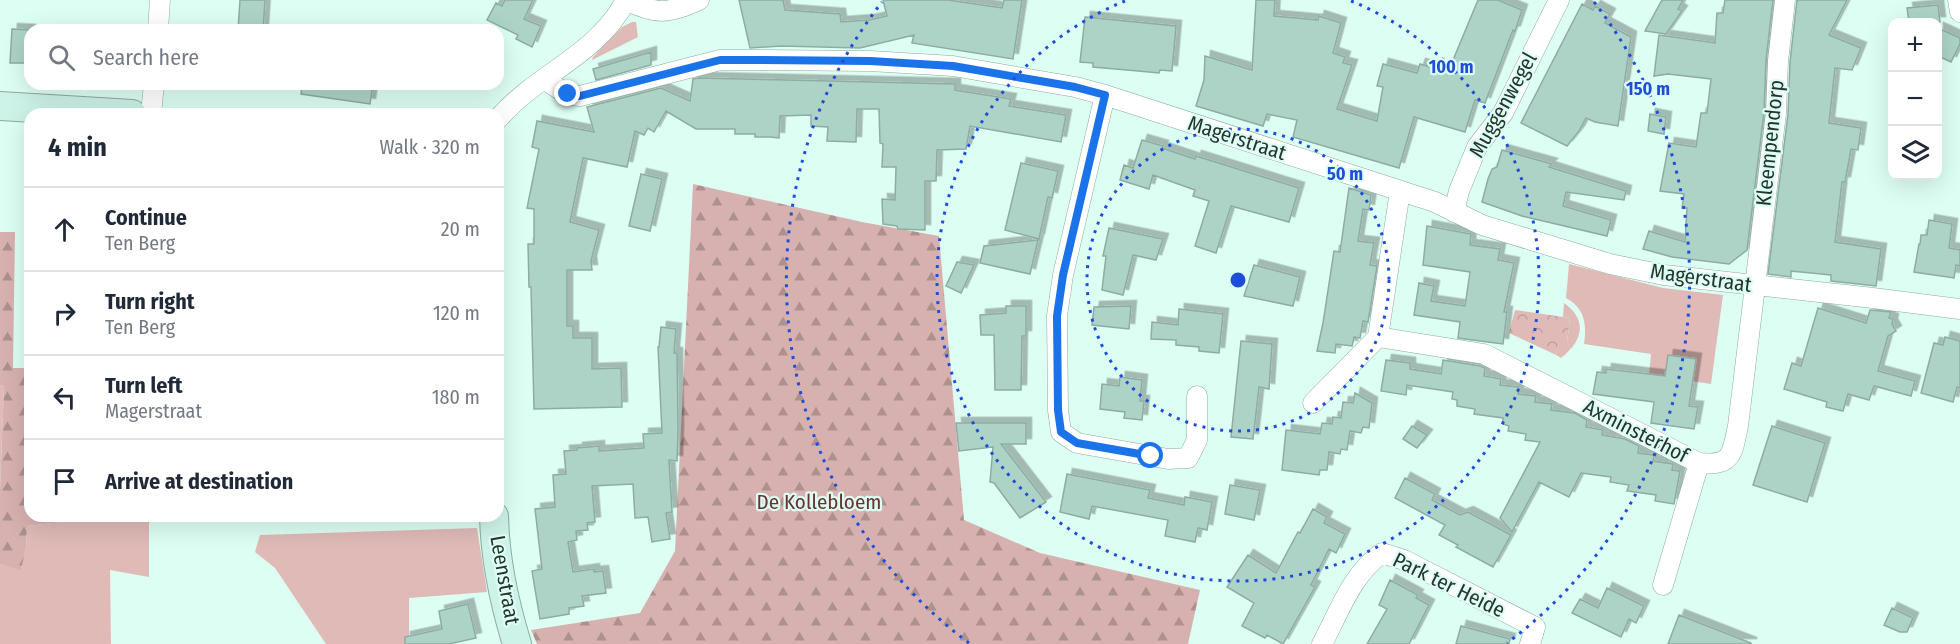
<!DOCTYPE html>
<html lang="en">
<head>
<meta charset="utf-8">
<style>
	body { margin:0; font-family:"Fira Sans Condensed",sans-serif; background:#f6f6f7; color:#1f2937 }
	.controls { position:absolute; right:18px; top:18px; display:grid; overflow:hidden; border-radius:12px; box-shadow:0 6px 24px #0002 }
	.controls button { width:54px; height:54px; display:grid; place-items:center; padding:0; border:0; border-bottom:2px solid #e0e1e3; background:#fff; color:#1f2937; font:30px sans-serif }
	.stop { position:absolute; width:18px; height:18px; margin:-14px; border:4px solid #1a73e8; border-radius:50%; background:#fff }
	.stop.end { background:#1a73e8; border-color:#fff; box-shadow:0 2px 6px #0008 }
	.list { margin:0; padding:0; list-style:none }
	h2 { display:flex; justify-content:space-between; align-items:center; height:78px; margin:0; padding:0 24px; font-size:26px }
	h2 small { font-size:20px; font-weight:400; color:#747a83 }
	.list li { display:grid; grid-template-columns:39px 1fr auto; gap:18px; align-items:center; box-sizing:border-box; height:84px; padding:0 24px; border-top:2px solid #e0e1e3 }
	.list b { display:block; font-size:22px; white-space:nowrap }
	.list p { margin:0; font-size:20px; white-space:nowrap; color:#747a83 }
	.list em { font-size:20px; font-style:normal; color:#747a83 }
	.icon { flex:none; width:33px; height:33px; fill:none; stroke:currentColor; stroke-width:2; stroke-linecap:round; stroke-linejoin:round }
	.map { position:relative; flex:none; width:1960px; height:644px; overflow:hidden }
	.search { position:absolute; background:#fff; box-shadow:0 6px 24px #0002; left:24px; top:24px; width:480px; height:66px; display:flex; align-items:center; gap:15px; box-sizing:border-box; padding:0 21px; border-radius:18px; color:#747a83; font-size:22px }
	.panel { position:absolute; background:#fff; box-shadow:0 6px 24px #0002; left:24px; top:108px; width:480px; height:414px; border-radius:18px }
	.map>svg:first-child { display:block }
	.green { fill:#dfbab7 }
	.forest { fill:url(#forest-firs) }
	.park { fill:url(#park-crowns) }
	.building { fill:#add3c7; stroke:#8eaca3; stroke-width:1.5; filter:url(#shadow) }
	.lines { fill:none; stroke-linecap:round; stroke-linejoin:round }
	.street-casing { stroke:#8caba1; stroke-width:21 }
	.secondary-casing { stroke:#8caba1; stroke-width:30 }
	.street { stroke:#fff; stroke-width:20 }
	.secondary { stroke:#cdf2e8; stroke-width:28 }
	.route { stroke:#1a73e8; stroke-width:8 }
	.ring { fill:none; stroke:#1d4ed8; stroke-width:3; stroke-dasharray:3 6 }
	.labels { text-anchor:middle; stroke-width:4.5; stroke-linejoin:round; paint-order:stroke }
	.street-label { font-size:21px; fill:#27332f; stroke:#ddfef3 }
	.park-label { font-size:21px; fill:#673331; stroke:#ddfef3 }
	.centre { fill:#1d4ed8; stroke:#ddfef3; stroke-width:3 }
	.ring-label { font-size:18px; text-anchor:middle; font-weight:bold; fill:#1d4ed8; stroke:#ddfef3; stroke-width:4.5; stroke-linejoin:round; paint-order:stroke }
</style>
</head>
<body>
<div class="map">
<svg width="1960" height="644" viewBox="0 0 1960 644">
	<defs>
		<pattern id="forest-firs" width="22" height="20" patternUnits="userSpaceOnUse" patternTransform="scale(1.5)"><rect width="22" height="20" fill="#d7b1af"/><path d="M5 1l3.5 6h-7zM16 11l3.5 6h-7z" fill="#ae918f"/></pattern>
		<pattern id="park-crowns" width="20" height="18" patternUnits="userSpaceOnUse" patternTransform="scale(1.5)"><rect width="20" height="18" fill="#dfbab7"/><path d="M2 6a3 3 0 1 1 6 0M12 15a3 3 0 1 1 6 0" fill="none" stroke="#bfa09e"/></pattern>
		<filter id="shadow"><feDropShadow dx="5.5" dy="-5.5" stdDeviation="0" flood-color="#0004"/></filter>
	</defs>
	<rect width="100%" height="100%" fill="#ddfef3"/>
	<!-- green -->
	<path class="green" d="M632,22H636L638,37L592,60L593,57L622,27Z
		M1569,264L1663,288L1723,295L1711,384L1649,375L1651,354L1584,344C1587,325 1585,308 1566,298Z
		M1564,303C1588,320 1583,341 1561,358L1556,355L1559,342L1567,343L1570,318L1563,317Z
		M0,385L4,386L0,488Z
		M113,516H149V577L110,570L111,644H0V564L21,569L26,548L27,526Z
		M477,528L487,592L409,598V644H326L275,568L255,552L260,535Z"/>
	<!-- forest -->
	<path class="forest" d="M693,184L862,222L939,236L964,520L1040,553L1200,590L1188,644H537L531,630L640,613L675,551Z
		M0,232H15L13,368H30V516H113L27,526L26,548L21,570L0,564V488L4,386L0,385Z"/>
	<!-- park -->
	<path class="park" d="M1515,310L1570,318L1567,343H1559L1556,355L1509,333Z"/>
	<!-- building -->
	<path class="building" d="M240,0H265L263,30H238Z
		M505,0H533L524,19L541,26L532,47L516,39L518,35L487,20L496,3L502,6Z
		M739,0H783L785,10L840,14L841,22L869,20L887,16L883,0H948L1002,8L1004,0H1022L1013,59L912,43L914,35L860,48L781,46L750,48Z
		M1256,0H1275L1274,16L1318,20L1319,16L1341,23L1333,53L1345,57L1343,63L1352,65L1337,109L1377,121L1383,87L1377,86L1383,64L1417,73L1420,64L1448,72L1478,0H1498L1522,10L1515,31L1513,30L1485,103L1475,100L1465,132L1414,117L1399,168L1293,137L1297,120L1267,114L1263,126L1196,106L1204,80L1205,56L1252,70Z
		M1662,0H1683L1678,9L1682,11L1666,34L1645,31Z
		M1725,0H1773L1766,60L1764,112L1747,250L1729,264L1672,257L1643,249L1649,231L1685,242L1687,208H1682L1684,194L1660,191L1669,143L1696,147L1701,113H1707L1711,79L1668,74L1654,76L1659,35L1715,43L1717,13H1723Z
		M1797,0H1847L1829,35L1861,48L1852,70L1835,68L1829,123L1861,128L1858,150L1851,149L1845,182H1842L1835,242L1881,249L1876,286L1831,281V275L1791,271V277L1768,274L1788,114L1790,62Z
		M1582,4L1593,10L1595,6L1610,14L1605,23L1631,37L1618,126L1595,122L1586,118L1579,131L1567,146L1521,123Z
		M1938,5L1940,22H1909L1907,8Z
		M1085,17L1176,26L1172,71L1160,70L1159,73L1138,71L1093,67V63L1080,62Z
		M1938,28L1960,38V44L1951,62L1938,56Z
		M12,29L30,30V63H10Z
		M651,52V65L596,80L593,69Z
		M698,78L955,84V90L1011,99L1009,106L1066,115L1061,142L970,126L966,149L937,150L936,181H925V230L898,229L897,226L883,224L882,199L895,200L896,167H882L883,144L880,143L879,109H857L856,142L827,141L828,127L811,126V115L780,116L779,138L770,137H755V134H735V129H696L666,111L654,132L648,128L644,135L635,131L627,167L583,158L570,222L599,230L591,261L592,270H567V326H573V338H592V369L621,368L622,407L534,409L531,287H529L528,244H534V209L527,208L539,149L532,147L537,121L594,132L587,107L661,88L690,101L693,79Z
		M302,84H373L370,104L301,94Z
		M1650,114L1666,117L1664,134L1648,131Z
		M1142,140L1163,146L1162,148L1195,159L1196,156L1299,188L1289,222L1231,206L1216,253L1195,246L1209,201L1193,196L1195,190L1153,175L1149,189L1120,180L1124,165L1133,168Z
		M1502,150L1552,164L1549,167L1626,191L1624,200L1566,192L1563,206L1611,220L1607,236L1522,216L1482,202L1488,179L1492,169L1497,167Z
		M1021,163L1058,171L1052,198L1048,197L1039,239L1005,230Z
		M641,174L662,179L650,231L629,226Z
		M1349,188L1371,195L1369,210L1363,209L1358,241L1374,243L1370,265L1377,266L1368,322L1363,321L1360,338L1354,337L1352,346L1336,344L1335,353L1317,351L1323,323L1334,251L1340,252Z
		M1929,220L1952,224L1949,248L1960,250V266L1956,265L1954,278L1914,272L1919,244H1920L1921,235H1927Z
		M1427,226L1471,234L1470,245L1500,249L1498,260L1514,263L1504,312H1507L1503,344L1458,338L1460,322L1414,315L1419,283L1434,286L1431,301L1465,306L1470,272L1423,265Z
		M1109,228L1163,239L1156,260L1133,255L1123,295L1102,290L1106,256H1103Z
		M1038,240L1030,274L980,263L984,246Z
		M957,262L974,265L961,293L946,286Z
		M1254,265L1300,277L1293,306L1244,296Z
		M1006,306H1026V336H1022L1021,390H995L994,335H981L980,315L1006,313Z
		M1131,306L1129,329L1092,325L1094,307Z
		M1818,308L1866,323L1870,310L1891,312L1889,318L1893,319L1892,324L1896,331L1888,336L1878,371L1915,381L1911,396L1874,386L1869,400L1848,394L1843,411L1826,407L1827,402L1784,389L1792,363L1801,366Z
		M1179,309L1223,314L1219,353L1199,351V347L1176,345V340L1151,339L1152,322L1178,325Z
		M661,327L676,329L674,353H677L678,431L677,461L669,460L672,512L666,513L670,539L652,542L648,517L635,518L633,484L592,486L595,522L587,523L588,530L576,531L577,540L568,542L573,572L594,569V572L603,571L606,593L582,596L584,606L569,608V614L540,619L532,571L542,569L535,509L555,507L553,475L566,474L564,451L577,450V448L599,446V451L644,448L643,434L662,433L658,347H659Z
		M1945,337L1960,341V388L1957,387L1953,402L1921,393L1934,343L1943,345Z
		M1241,341L1272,344L1269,389L1259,387L1253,439L1231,437Z
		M1668,355L1696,359L1689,406L1698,407L1694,429L1651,423L1654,402L1593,394L1597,372L1606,373V369L1665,376Z
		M1386,360L1410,363V369L1441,374L1443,360L1480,366L1485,368L1484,376L1501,379L1500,385L1519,387L1518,394L1536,396L1535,402L1552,404L1551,410L1575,413L1587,420L1586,427L1603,430L1602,435L1625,439L1639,446L1638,453L1654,455L1653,461L1673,464L1672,470L1680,471L1674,504L1655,501L1656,495L1627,491L1629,485L1610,482L1611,477L1581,473L1569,497L1539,482L1512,532L1500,518L1540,442L1525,440L1526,434L1508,431L1509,426L1503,424V418L1474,414L1475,409L1457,406V400L1452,399L1453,392L1407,385L1406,395L1381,391Z
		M1120,377L1142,380L1140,401H1144L1142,420L1124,418L1125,412L1100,409L1102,384L1119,386Z
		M1355,393L1372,403L1369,428L1363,427L1361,433L1350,431L1347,450L1341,449L1340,454L1329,452L1327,470H1320L1319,475L1282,470L1286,430L1320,434L1322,423L1332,424L1333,417L1341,418L1343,402L1353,403Z
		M956,423H1026V444H1001L1046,502L1020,518L994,483L990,482L993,447L959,451Z
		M1412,426L1427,435L1417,448L1403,439Z
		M1772,426L1825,443L1807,502L1753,485Z
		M1067,474L1150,490L1148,498L1184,505L1185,497L1212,502L1207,530L1198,528L1195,542L1165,536L1168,520L1092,506L1089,519L1060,512Z
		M1405,478L1435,494L1432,500L1460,515L1468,512L1511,535L1493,567L1456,547L1458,545L1439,535L1445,525L1395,498Z
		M1230,485L1260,490L1254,520L1225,514Z
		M1313,509L1327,517L1324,523L1345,534L1336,553L1329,549L1311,585L1315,587L1283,644L1267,635L1265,638L1242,626L1254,603L1227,587L1248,555L1276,573L1298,532L1300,533Z
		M1390,580L1418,595L1416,598L1429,605L1409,644H1367L1387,609L1379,605Z
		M1607,588L1644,606L1636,623L1629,619L1621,637L1572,613L1580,599L1598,608Z
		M468,604L476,638L449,644H405V637L442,629L439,611Z
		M1892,608L1913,618L1907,632H1900L1884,625Z
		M1679,615L1751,643V644H1668Z
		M1461,626L1510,639L1509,644H1456Z"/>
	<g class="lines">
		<!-- street casing -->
		<g class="street-casing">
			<path id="street" d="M1958,0L1960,12
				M158,30L160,0
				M544,79L568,95L580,96L720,60H754L870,61L953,66L1075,87L1105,95L1435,202L1482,225L1610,264L1664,275L1873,298L1960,309
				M1105,95L1063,275L1057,316L1058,410L1061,432L1077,443L1168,459L1188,458L1197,440V396
				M151,114L154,84
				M498,119C536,74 598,55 626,0C656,15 669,14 699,0
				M1454,212L1459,191L1477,147L1503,113L1559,0
				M1378,337L1484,354L1699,463C1732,466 1732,455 1738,426L1776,113L1778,61L1785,0
				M1313,403L1378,337L1400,191
				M1663,585L1699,463
				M1322,644C1339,612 1352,574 1382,553L1404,560L1535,627L1530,644"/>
		</g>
		<!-- secondary casing -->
		<g class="secondary-casing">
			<path id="secondary" d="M0,106L132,114
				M494,516C495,560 504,602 517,644"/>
		</g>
		<!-- street -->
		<use href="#street" class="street"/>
		<!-- secondary -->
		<use href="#secondary" class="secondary"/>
	</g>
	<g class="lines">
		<!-- route -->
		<path class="route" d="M568,94L580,96L720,60H754L870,61L953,66L1075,87L1105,95L1063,275L1057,316L1058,410L1061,432L1077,443L1151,456"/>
	</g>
	<!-- distance rings -->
	<g class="ring">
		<circle cx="1238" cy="280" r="151"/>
		<path d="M1351 1A301 301 0 1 1 1125 1"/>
		<path d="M969 643A452 452 0 0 1 882 2M1594 2A452 452 0 0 1 1507 643"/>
	</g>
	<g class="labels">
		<!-- street labels -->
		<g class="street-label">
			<text transform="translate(1503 105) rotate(-61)" y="7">Muggenwegel</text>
			<text transform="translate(1237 138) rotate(18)" y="7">Magerstraat</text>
			<text transform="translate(1770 143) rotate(-84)" y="7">Kleempendorp</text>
			<text transform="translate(1701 278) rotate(8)" y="7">Magerstraat</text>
			<text transform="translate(1636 431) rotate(27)" y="7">Axminsterhof</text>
			<text transform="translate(505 580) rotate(80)" y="7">Leenstraat</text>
			<text transform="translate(1449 585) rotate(26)" y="7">Park ter Heide</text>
		</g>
		<!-- park labels -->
		<g class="park-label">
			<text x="819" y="509">De Kollebloem</text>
		</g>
	</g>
	<circle cx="1238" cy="280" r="9" class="centre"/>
	<g class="ring-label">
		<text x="1451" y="73">100 m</text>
		<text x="1648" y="95">150 m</text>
		<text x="1345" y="180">50 m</text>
	</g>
</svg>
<div class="controls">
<button>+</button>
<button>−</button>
<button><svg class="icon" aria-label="layers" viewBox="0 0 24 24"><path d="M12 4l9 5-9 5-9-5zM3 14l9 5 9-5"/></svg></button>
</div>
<div class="stop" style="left:1151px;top:456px"></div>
<div class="stop end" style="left:568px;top:94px"></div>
<div class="search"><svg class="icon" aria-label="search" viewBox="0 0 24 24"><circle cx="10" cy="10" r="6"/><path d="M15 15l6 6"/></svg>Search here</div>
<section class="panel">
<h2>4 min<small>Walk · 320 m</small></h2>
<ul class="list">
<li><svg class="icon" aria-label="ahead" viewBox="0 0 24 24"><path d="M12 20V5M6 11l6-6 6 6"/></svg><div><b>Continue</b><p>Ten Berg</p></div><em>20 m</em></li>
<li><svg class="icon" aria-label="right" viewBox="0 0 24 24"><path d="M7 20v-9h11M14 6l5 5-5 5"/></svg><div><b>Turn right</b><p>Ten Berg</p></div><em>120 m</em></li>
<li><svg class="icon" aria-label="left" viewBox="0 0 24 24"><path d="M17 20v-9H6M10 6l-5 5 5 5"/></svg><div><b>Turn left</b><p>Magerstraat</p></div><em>180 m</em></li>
<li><svg class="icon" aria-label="arrive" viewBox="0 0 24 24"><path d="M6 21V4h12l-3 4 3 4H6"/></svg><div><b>Arrive at destination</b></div></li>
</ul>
</section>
</div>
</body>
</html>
